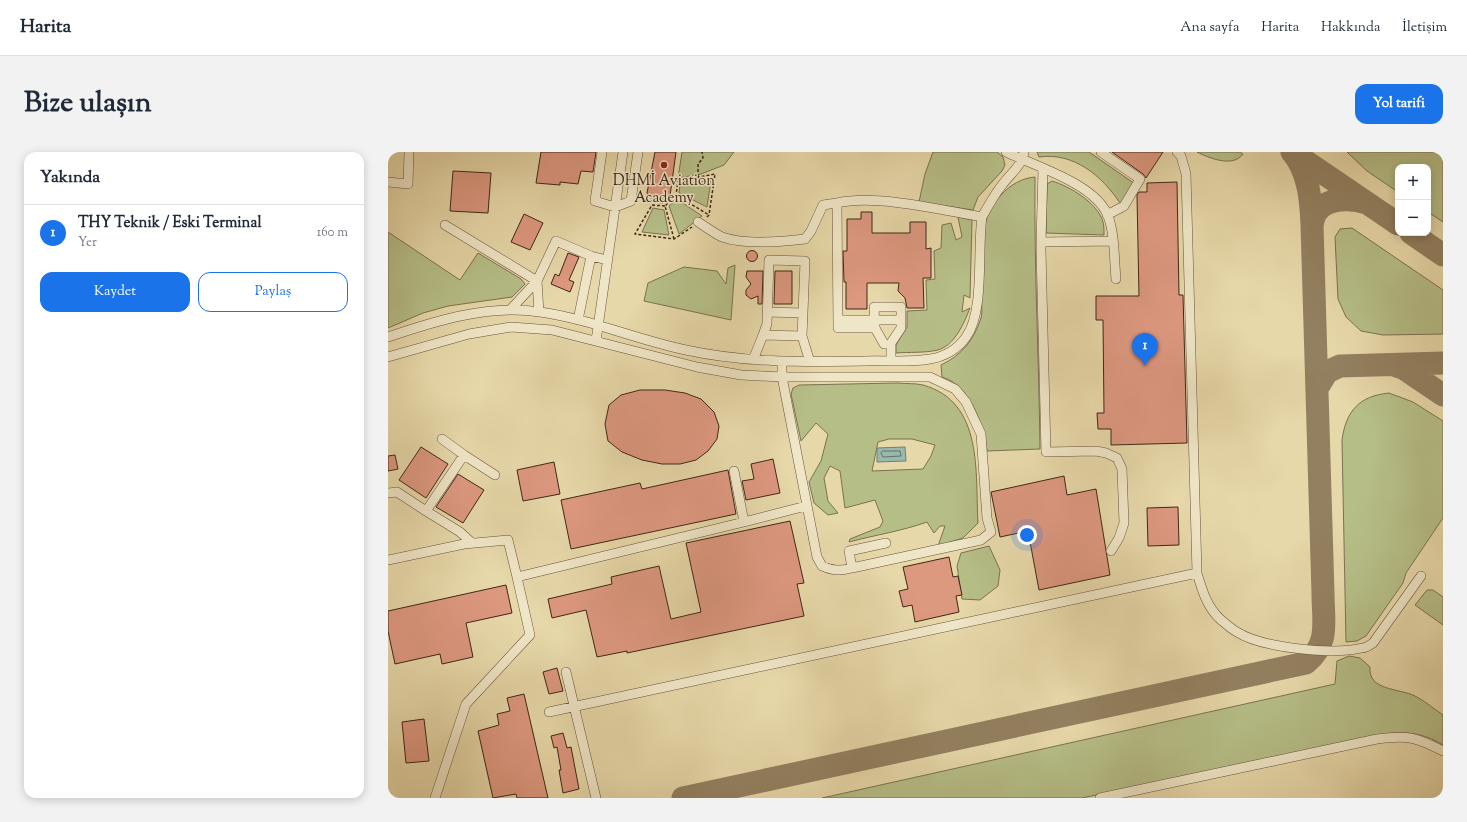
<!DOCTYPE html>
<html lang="tr">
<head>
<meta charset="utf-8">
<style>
	body { margin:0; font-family:"Sorts Mill Goudy",serif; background:#f2f2f3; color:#1f2937 }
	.controls { position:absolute; right:12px; top:12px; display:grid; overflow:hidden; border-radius:8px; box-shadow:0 2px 10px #0003 }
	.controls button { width:36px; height:36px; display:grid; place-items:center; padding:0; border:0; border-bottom:1px solid #e0e1e3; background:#fff; color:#1f2937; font:20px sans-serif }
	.you { position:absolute; left:639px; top:383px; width:14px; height:14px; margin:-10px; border:3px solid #fff; border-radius:50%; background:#1a73e8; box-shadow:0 0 0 6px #1a73e833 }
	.badge { display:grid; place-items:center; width:26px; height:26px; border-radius:50%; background:#1a73e8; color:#fff; font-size:13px; font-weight:700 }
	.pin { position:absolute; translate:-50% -33px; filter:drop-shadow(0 1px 2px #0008) }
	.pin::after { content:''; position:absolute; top:21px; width:14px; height:12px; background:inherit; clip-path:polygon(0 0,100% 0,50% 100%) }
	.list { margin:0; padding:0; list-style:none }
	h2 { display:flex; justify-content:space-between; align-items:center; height:52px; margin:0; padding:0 16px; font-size:17px }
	h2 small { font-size:13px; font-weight:400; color:#747a83 }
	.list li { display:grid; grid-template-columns:26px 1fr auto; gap:12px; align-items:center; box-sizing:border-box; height:56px; padding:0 16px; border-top:1px solid #e0e1e3 }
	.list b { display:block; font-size:15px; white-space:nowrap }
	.list p { margin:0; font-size:13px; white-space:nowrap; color:#747a83 }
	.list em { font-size:13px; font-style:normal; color:#747a83 }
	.actions { display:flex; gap:8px; padding:12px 16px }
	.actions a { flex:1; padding:9px 0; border:1px solid #1a73e8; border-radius:12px; text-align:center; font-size:14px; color:#1a73e8 }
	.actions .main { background:#1a73e8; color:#fff }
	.map { position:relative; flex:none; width:1055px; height:646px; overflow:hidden; border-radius:12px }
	header { display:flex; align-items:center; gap:24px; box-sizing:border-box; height:56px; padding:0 20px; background:#fff; border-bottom:1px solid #e0e1e3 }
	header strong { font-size:19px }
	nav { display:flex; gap:22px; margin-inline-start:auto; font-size:14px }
	.intro { display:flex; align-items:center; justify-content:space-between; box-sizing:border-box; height:96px; padding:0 24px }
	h1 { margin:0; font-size:28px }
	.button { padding:10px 18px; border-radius:12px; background:#1a73e8; color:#fff; font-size:14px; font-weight:700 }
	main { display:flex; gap:24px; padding:0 24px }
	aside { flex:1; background:#fff; border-radius:12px; box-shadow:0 2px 10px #0003 }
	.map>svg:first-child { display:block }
	.green { fill:#b6be87; stroke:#7a7250; fill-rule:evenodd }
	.water { fill:#97b9ae; stroke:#747f72 }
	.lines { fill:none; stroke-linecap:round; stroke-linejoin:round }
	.shore { stroke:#6b7063; stroke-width:1 }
	.taxiway { stroke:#938060; stroke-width:23 }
	.building { fill:#dd9880; stroke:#3f2718 }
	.minor-casing { stroke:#69533c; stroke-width:10 }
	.path { stroke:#3f2718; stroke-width:1.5; stroke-dasharray:3 2; stroke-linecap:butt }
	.minor { stroke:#efe6c7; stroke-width:9 }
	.poi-dot { fill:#8f2418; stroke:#efe6c7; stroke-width:1.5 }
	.labels { text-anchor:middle; stroke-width:3; stroke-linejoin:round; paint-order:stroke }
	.poi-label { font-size:15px; fill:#3f2718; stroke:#efe6c7 }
</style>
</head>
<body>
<header>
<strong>Harita</strong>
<nav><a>Ana sayfa</a><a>Harita</a><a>Hakkında</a><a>İletişim</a></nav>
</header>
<div class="intro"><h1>Bize ulaşın</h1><a class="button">Yol tarifi</a></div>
<main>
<aside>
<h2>Yakında<small></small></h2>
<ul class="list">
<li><span class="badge">1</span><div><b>THY Teknik / Eski Terminal</b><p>Yer</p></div><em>160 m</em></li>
</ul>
<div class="actions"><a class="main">Kaydet</a><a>Paylaş</a></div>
</aside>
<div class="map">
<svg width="1055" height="646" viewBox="0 0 1055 646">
	<rect width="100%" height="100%" fill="#e7d8a9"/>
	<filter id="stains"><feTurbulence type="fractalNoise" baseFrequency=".005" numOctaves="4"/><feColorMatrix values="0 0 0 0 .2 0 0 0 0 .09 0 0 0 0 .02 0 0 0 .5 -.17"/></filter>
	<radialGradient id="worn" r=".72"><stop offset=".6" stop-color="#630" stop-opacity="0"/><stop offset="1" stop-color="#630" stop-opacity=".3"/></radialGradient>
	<!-- green -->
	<path class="green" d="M294,0H346L336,13L313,22L290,26Z
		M545,0H609L615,5L617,13L614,19L590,45L585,58L531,50L537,22Z
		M649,0H701L747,32L738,47L732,51C714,24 686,0 651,5Z
		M809,0H852L855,2C845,16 821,6 809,0Z
		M959,0H1055V70L1040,60V15H1010V40L979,19Z
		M647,25C646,116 651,207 652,297L599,299C596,274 582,233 554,225L553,213C574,203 586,188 593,166C595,159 593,149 593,142C594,109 588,68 613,43C622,33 634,26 647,25Z
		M323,28L319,55L291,41L292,33Z
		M664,29C681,34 710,51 715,70C716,74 716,79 716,83L658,81L659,32Z
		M289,47L314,64L291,82L281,54Z
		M265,56L276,58L281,83L254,80Z
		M570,65L584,68L582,146L576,143L574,160L582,156C576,171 567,193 550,198C537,201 521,200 508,201V193L519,175V159L539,158L538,128L547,127L546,99L553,96L554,73L563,71L568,88L574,85Z
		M964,76L1055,138V182L995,183L973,179L958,165L950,147L947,85L952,77Z
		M0,80L72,128L90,101L133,127L137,132L124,145L60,154L35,161L0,176Z
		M347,113L343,168L256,149L260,131L296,115L329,119L338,132L340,116Z
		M510,231C518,232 527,231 535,233C596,250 587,321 590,371L575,386L550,394L557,374H552L546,381L539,370C514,379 487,383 461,390L462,387L492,375L495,369L487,348L457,356L452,319L442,314L436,326L440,349L450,361L440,363L426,351L421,330L433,309L440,282L428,271L413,289L403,242L405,236L411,233ZM501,287H524L547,293L543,304L535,317L484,319L490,290Z
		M1001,241L1025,250L1055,269V366L1018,421L1015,431L978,484L969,489L958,490L954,288C958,259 971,244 1001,241Z
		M601,394L612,418L610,434L592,448L574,447L569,414L573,401Z
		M1039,438H1045L1055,445V473L1027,453Z
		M961,504L972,506L982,515C980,539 1011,536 1027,544C1037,549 1046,557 1055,563V593C1033,580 1020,580 995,582L694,646H434L947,532L949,509Z"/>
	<!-- water -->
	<path class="water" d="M517,295L518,309L489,310V296Z"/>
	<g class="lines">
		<!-- shore -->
		<path class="shore" d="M495,299H512L513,304L495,305L493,301Z"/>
		<!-- taxiway -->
		<path class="taxiway" d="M904,0L1010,72
			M905,1C921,21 923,49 924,73
			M1023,81L1055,103
			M1006,213L1015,216L1055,243
			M930,235L939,220L952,214L1055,211
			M295,646L918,511C942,491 935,470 935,441L924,73C925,69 926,64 928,61C938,45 964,46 979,51"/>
	</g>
	<!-- building -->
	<path class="building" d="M153,0H208L205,20L193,19L190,32L172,30V33L148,31Z
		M267,0H288L282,44L275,51L266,50L259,41Z
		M724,0H775L758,26L755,22Z
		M65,19L103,21L100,61L62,59Z
		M789,30L791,143H795L799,291L723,293V277H710L709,261H716L715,168H708V144H751L749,43L751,40H759V31Z
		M473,60H484V81H522V70H538V97L543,96V126H535L536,156H519L517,146L510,139L511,131H479V157H458V130H456L455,99H459V67H473Z
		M136,62L155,71L142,98L123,90Z
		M358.5 104a5.5 5.5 0 1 1 11 0a5.5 5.5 0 1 1-11 0Z
		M180,101L191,105L181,128L186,130L182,140L163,132L167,122L171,124Z
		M359,119H375L374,152H370V144L363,147L358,143V138L363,132L358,125Z
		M387,119H404V152H386Z
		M252,238H277L297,241L313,247L326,260L331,274L329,287L320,299L308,308L292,312H274L254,308L234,300L220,289L217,272L221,253L233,243Z
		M33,295L60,312L38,346L11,328Z
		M7,303L10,317L0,319V304Z
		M385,307L392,341L358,348L354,329L366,327L363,312Z
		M166,310L172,342L135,349L129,318Z
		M340,318L348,362L183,397L173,348L252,331L254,337Z
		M70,322L96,338L75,371L48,355Z
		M676,324L679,343L708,337L722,423L651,438L640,379L612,385L603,340Z
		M790,355L791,393L760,394L759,356Z
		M402,369L416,431L409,432L416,464L239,501V499L209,505L198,458L164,466L160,447L224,432L223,425L271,414L283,467L313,460L298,391Z
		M561,405L565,425L570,424L574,443L568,444L571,460L527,470L524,453L515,455L511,439L520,437L515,415Z
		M118,433L124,461L78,471L85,505L54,512L52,502L7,512L0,479V459Z
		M169,516L175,539L161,542L155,520Z
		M136,542L160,646H129L128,642L105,646L90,579L111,573L109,562L122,559L119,546Z
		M36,567L41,609L18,611L14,570Z
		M175,581L179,596L183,595L191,637L175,641L171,618H173L169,595L166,596L163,584Z"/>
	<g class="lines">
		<!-- minor casing -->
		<g class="minor-casing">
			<path id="minor" d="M214,0L207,49L227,55L243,49L250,0
				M618,0C647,14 708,32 720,64C727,83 726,106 728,127
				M713,0L752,27L736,54L719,63
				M789,0L793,4L798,22L809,421
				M0,30L20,32L21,0
				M310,70C318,75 326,81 334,85C357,93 393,90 417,87L423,79L435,53L449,51
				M57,73L149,129L168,89L203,104
				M653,90L655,17
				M122,158L149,129L151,160
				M379,160L415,161L414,184
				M190,168L203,104L219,108
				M450,168H513
				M487,176L486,155H513V176L503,191V208
				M375,183L379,172L381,108L417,109L415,161
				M0,185C47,169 101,152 152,160C202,167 249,188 298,198C357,211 417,210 477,209C498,208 521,211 542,207C556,205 570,197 578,185C597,159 589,98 594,65C600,54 606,43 614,33C622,22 634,14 636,0
				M208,189L235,0
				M496,192L487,176H450L449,51C489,42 553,58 594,65
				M0,205L81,182L123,175L164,178L309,215L353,223L394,225H542L567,237L578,250L593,282L599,366L603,380L593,388L464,416L461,399L498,391
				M365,208L375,183L414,184L422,210
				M394,210V225L429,405L434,414C445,419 452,419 464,416
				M76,303L107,323
				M0,341L9,340L38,359L76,303L54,287
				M38,359L72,380L84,391
				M356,370L418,354
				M723,399L731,386L736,371L734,317L729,306L718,301L708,299L658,300L653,98V90L725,89
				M0,408L76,392L120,388L129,425
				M178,520L208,646
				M161,560L809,421C814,438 819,455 832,467C837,471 843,477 849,480C874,496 945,503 974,496C978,496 982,493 985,491L1033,424
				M47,646L78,552L142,483L129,425L356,370L346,319
				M712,646L989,587C1020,583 1028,585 1055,599"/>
		</g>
		<!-- path -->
		<path class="path" d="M310,25V12L315,6L314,0
			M277,54L264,53L247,82L286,87L304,75
			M319,65L321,63L327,22L290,29L288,43L321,63
			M286,87L277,54L288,43"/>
		<!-- minor -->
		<use href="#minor" class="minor"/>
	</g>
	<!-- markers -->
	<circle class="poi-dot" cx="276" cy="13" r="4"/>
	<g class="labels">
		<!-- poi labels -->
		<g class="poi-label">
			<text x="276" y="33">DHMİ Aviation<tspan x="276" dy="17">Academy</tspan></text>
		</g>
	</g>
	<rect width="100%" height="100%" filter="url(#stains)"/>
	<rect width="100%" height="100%" fill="url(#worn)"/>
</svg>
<div class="controls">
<button>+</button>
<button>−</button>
</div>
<div class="you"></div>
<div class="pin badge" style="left:757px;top:214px">1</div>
</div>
</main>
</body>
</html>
